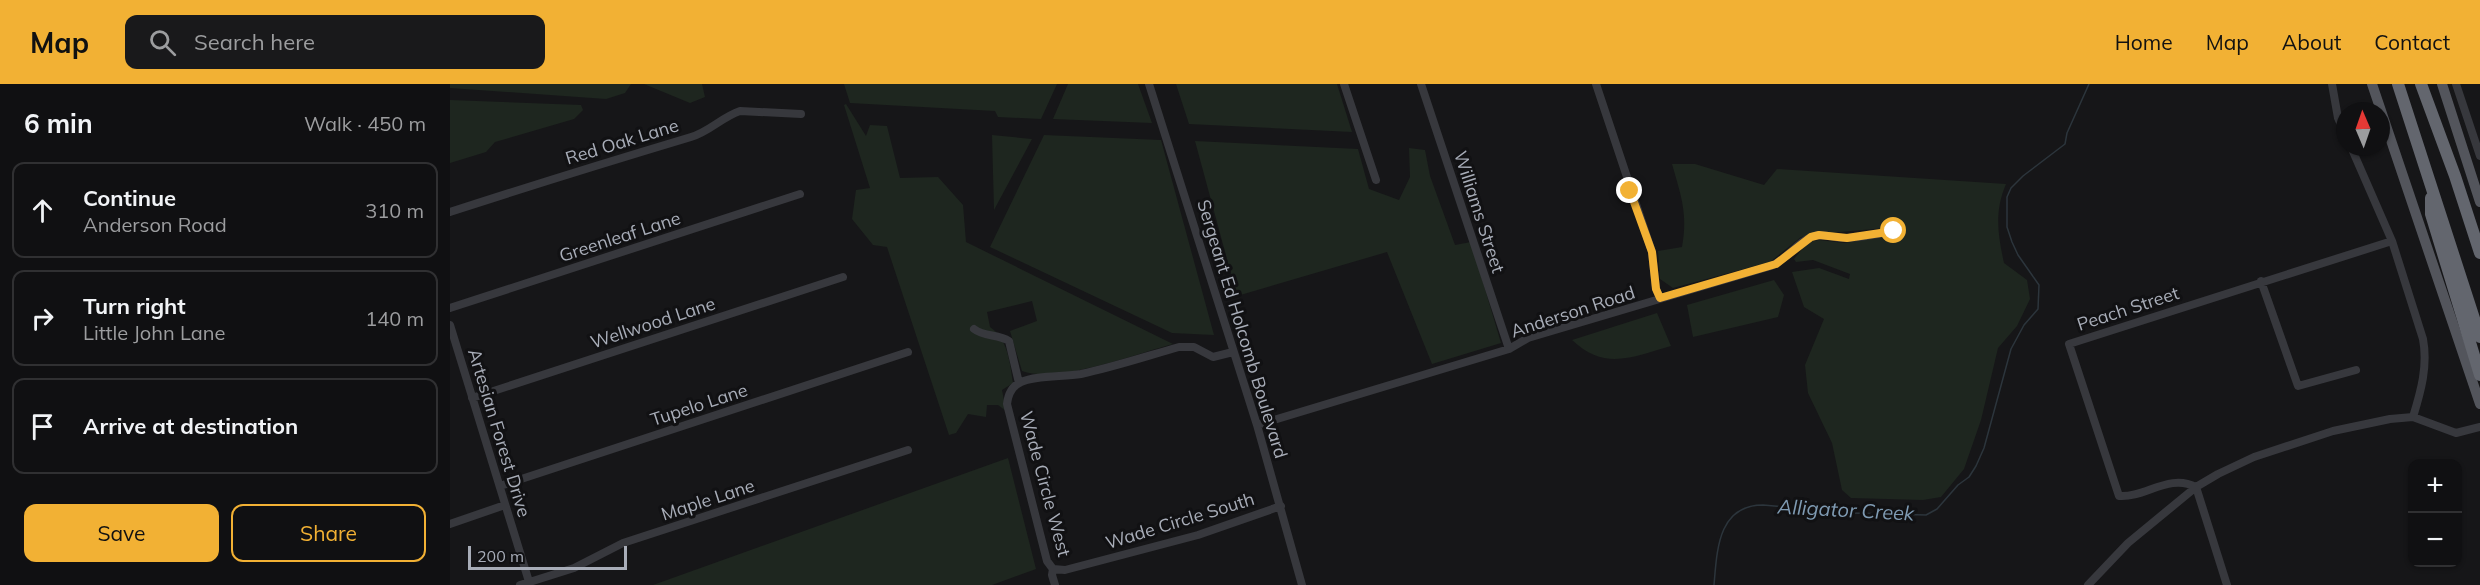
<!DOCTYPE html>
<html lang="en">
<head>
<meta charset="utf-8">
<style>
	body { margin:0; font-family:Mulish,sans-serif; background:#19191b; color:#f1f3f6 }
	.controls { position:absolute; right:18px; bottom:18px; display:grid; overflow:hidden; border-radius:12px; box-shadow:0 2px 4px #0004 }
	.controls button { width:54px; height:54px; display:grid; place-items:center; padding:0; border:0; border-bottom:2px solid #303032; background:#101012; color:#f1f3f6; font:30px sans-serif }
	.compass { position:absolute; left:1886px; top:18px; width:54px; height:54px; border-radius:50%; background:#101012; box-shadow:0 2px 4px #0004; rotate:358deg }
	.scale { position:absolute; left:18px; bottom:15px; width:159px; box-sizing:border-box; padding-left:6px; border:3px solid #a8adb8; border-top:0; font-size:16px; line-height:21px; white-space:nowrap; color:#a8adb8; -webkit-text-stroke:4px #111113; paint-order:stroke }
	.stop { position:absolute; width:18px; height:18px; margin:-14px; border:4px solid #f2b134; border-radius:50%; background:#fff }
	.stop.end { background:#f2b134; border-color:#fff; box-shadow:0 2px 6px #0008 }
	.list { margin:0; padding:0; list-style:none }
	h2 { display:flex; justify-content:space-between; align-items:center; height:78px; margin:0; padding:0 24px; font-size:26px }
	h2 small { font-size:20px; font-weight:400; color:#9c9d9f }
	.list li { display:grid; grid-template-columns:39px 1fr auto; gap:18px; align-items:center; box-sizing:border-box; height:96px; margin:0 12px 12px; padding:0 12px; border:2px solid #303032; border-radius:12px }
	.list b { display:block; font-size:22px; white-space:nowrap }
	.list p { margin:0; font-size:20px; white-space:nowrap; color:#9c9d9f }
	.list em { font-size:20px; font-style:normal; color:#9c9d9f }
	.actions { display:flex; gap:12px; padding:18px 24px }
	.actions a { flex:1; padding:14px 0; border:2px solid #f2b134; border-radius:12px; text-align:center; font-size:21px; color:#f2b134 }
	.actions .main { background:#f2b134; color:#111 }
	.icon { flex:none; width:33px; height:33px; fill:none; stroke:currentColor; stroke-width:2; stroke-linecap:round; stroke-linejoin:round }
	.map { position:relative; flex:none; width:2030px; height:501px; overflow:hidden }
	header { display:flex; align-items:center; gap:36px; box-sizing:border-box; height:84px; padding:0 30px; background:#f2b134; color:#111 }
	header strong { font-size:28px }
	nav { display:flex; gap:33px; margin-inline-start:auto; font-size:21px }
	.search { width:420px; height:54px; background:#19191b; display:flex; align-items:center; gap:15px; box-sizing:border-box; padding:0 21px; border-radius:12px; color:#9c9d9f; font-size:22px }
	main { display:flex }
	aside { flex:1; background:#101012 }
	.map>svg:first-child { display:block }
	.green { fill:#1e261f }
	.lines { fill:none; stroke-linecap:round; stroke-linejoin:round }
	.stream { stroke:#2c353c; stroke-width:1.5 }
	.minor { stroke:#37383d; stroke-width:8 }
	.major { stroke:#53555c; stroke-width:10 }
	.highway { stroke:#63666e; stroke-width:12 }
	.route { stroke:#f2b134; stroke-width:8 }
	.labels { text-anchor:middle; stroke-width:6; stroke-linejoin:round; paint-order:stroke }
	.street-label { font-size:18px; fill:#a8adb8; stroke:#111113 }
	.water-label { font-size:20px; font-style:italic; fill:#7f9bb3; stroke:#111113 }
</style>
</head>
<body>
<header>
<strong>Map</strong>
<div class="search"><svg class="icon" aria-label="search" viewBox="0 0 24 24"><circle cx="10" cy="10" r="6"/><path d="M15 15l6 6"/></svg>Search here</div>
<nav><a>Home</a><a>Map</a><a>About</a><a>Contact</a></nav>
</header>
<main>
<aside>
<h2>6 min<small>Walk · 450 m</small></h2>
<ul class="list">
<li><svg class="icon" aria-label="ahead" viewBox="0 0 24 24"><path d="M12 20V5M6 11l6-6 6 6"/></svg><div><b>Continue</b><p>Anderson Road</p></div><em>310 m</em></li>
<li><svg class="icon" aria-label="right" viewBox="0 0 24 24"><path d="M7 20v-9h11M14 6l5 5-5 5"/></svg><div><b>Turn right</b><p>Little John Lane</p></div><em>140 m</em></li>
<li><svg class="icon" aria-label="arrive" viewBox="0 0 24 24"><path d="M6 21V4h12l-3 4 3 4H6"/></svg><div><b>Arrive at destination</b></div></li>
</ul>
<div class="actions"><a class="main">Save</a><a>Share</a></div>
</aside>
<div class="map">
<svg width="2030" height="501" viewBox="0 0 2030 501">
	<rect width="100%" height="100%" fill="#161618"/>
	<!-- green -->
	<path class="green" d="M0,0H181L175,9L156,15L0,4Z
		M194,0H252L255,13L240,19Z
		M394,0H607L591,35L548,33L545,27L400,19Z
		M618,0H688L702,39L603,35Z
		M726,0H887L902,48L739,40Z
		M0,16L131,21L133,26L124,35L45,58L36,68L0,79Z
		M396,20L416,52L420,41L437,42L450,94L488,93L513,121L516,158L723,260C685,270 608,300 572,287L560,247L587,237L582,217L537,228L540,243C558,255 560,279 563,299L552,306L556,327L548,321H537L536,333L518,330L506,349L499,351L437,163L423,161L402,135L406,106L420,104L394,21Z
		M542,51L582,55L544,126Z
		M594,51L711,56L764,251L722,249L540,163Z
		M745,57L908,65L919,105L949,116L960,93L959,64L975,66L980,92L1005,161L1021,158L1051,259L982,280L937,168L787,212Z
		M1222,80H1245L1314,101L1327,85L1556,100C1544,128 1548,151 1554,179L1577,196L1580,215L1567,242L1548,264L1531,336L1514,385L1491,413L1473,416L1401,414L1392,406L1382,359L1358,309L1355,281L1374,235L1354,223L1342,188L1369,184L1399,195L1400,190L1363,176L1346,178L1344,175L1358,158L1369,156L1394,159L1447,151V143L1367,150L1351,153L1320,178L1223,204L1210,195L1208,167L1232,163C1238,129 1231,112 1222,80Z
		M1324,196L1334,211L1328,233L1243,253L1237,221Z
		M1207,229L1221,262C1182,273 1155,287 1122,256Z
		M558,374L586,485L542,501H203Z"/>
	<g class="lines">
		<!-- stream -->
		<path class="stream" d="M1264,501C1267,466 1268,421 1313,421L1402,429L1476,431L1487,425L1508,401L1519,393L1526,382L1534,364L1561,265L1574,241L1588,225L1589,201L1568,171L1562,158L1557,143V113L1561,104L1573,92L1615,60L1617,49L1639,0"/>
		<!-- minor -->
		<path class="minor" d="M699,0L807,341L852,501
			M894,0L926,96
			M971,0L1059,265
			M1146,0L1202,168L1206,205L1210,214
			M1882,0L1888,34L1895,50
			M2006,0L2030,72
			M0,128C80,102 161,77 241,53C259,48 272,33 290,27L351,30
			M1811,197L1848,302L1906,286
			M0,224L350,110
			M0,241L80,501
			M524,245C534,253 548,250 559,257L569,299
			M22,314L393,193
			M1963,333L2006,349L2030,343
			M807,341L1059,265L1078,254L1321,182C1338,175 1347,157 1364,152C1374,149 1386,155 1397,154C1412,153 1429,150 1444,147
			M50,402L458,268
			M0,440L55,421
			M603,485L597,477L557,320C558,311 562,302 571,298C586,291 614,293 631,290C664,283 697,272 729,263H744L763,273L783,268
			M603,485L615,486L748,451L831,422
			M603,485L602,491L605,501
			M70,501L124,484L173,459L458,366
			M1638,501L1678,459L1746,403L1768,390L1804,373L1883,347L1940,335L1963,333C1971,307 1978,282 1973,255L1942,157L1901,63
			M1777,501L1746,403C1719,389 1695,414 1669,412L1619,260L1942,157"/>
		<!-- major -->
		<path class="major" d="M1922,0L2030,320
			M1992,0L2030,118"/>
		<!-- highway -->
		<path class="highway" d="M1948,0L2030,253
			M1971,0L2005,92L2030,169
			M1981,114V130L2030,291"/>
	</g>
	<g class="lines">
		<!-- route -->
		<path class="route" d="M1180,107L1202,168L1206,205L1210,214L1326,180L1361,153L1369,151L1397,154L1444,147"/>
	</g>
	<g class="labels">
		<!-- street labels -->
		<g class="street-label">
			<text transform="translate(172 58) rotate(-17)" y="6">Red Oak Lane</text>
			<text transform="translate(1029 128) rotate(72)" y="6">Williams Street</text>
			<text transform="translate(170 153) rotate(-18)" y="6">Greenleaf Lane</text>
			<text transform="translate(1678 225) rotate(-18)" y="6">Peach Street</text>
			<text transform="translate(1123 228) rotate(-18)" y="6">Anderson Road</text>
			<text transform="translate(203 239) rotate(-18)" y="6">Wellwood Lane</text>
			<text transform="translate(792 245) rotate(73)" y="6">Sergeant Ed Holcomb Boulevard</text>
			<text transform="translate(249 321) rotate(-18)" y="6">Tupelo Lane</text>
			<text transform="translate(49 349) rotate(73)" y="6">Artesian Forest Drive</text>
			<text transform="translate(595 400) rotate(75)" y="6">Wade Circle West</text>
			<text transform="translate(258 416) rotate(-18)" y="6">Maple Lane</text>
			<text transform="translate(730 437) rotate(-17)" y="6">Wade Circle South</text>
		</g>
		<!-- water labels -->
		<g class="water-label">
			<text transform="translate(1396 426) rotate(3)" y="7">Alligator Creek</text>
		</g>
	</g>
</svg>
<div class="controls">
<button>+</button>
<button>−</button>
</div>
<svg class="compass" viewBox="-18 -18 36 36"><path d="M0-13l5 13h-10z" fill="#e53935"/><path d="M0 13l5-13h-10z" fill="#9c9d9f"/></svg>
<div class="scale">200 m</div>
<div class="stop" style="left:1444px;top:147px"></div>
<div class="stop end" style="left:1180px;top:107px"></div>
</div>
</main>
</body>
</html>
